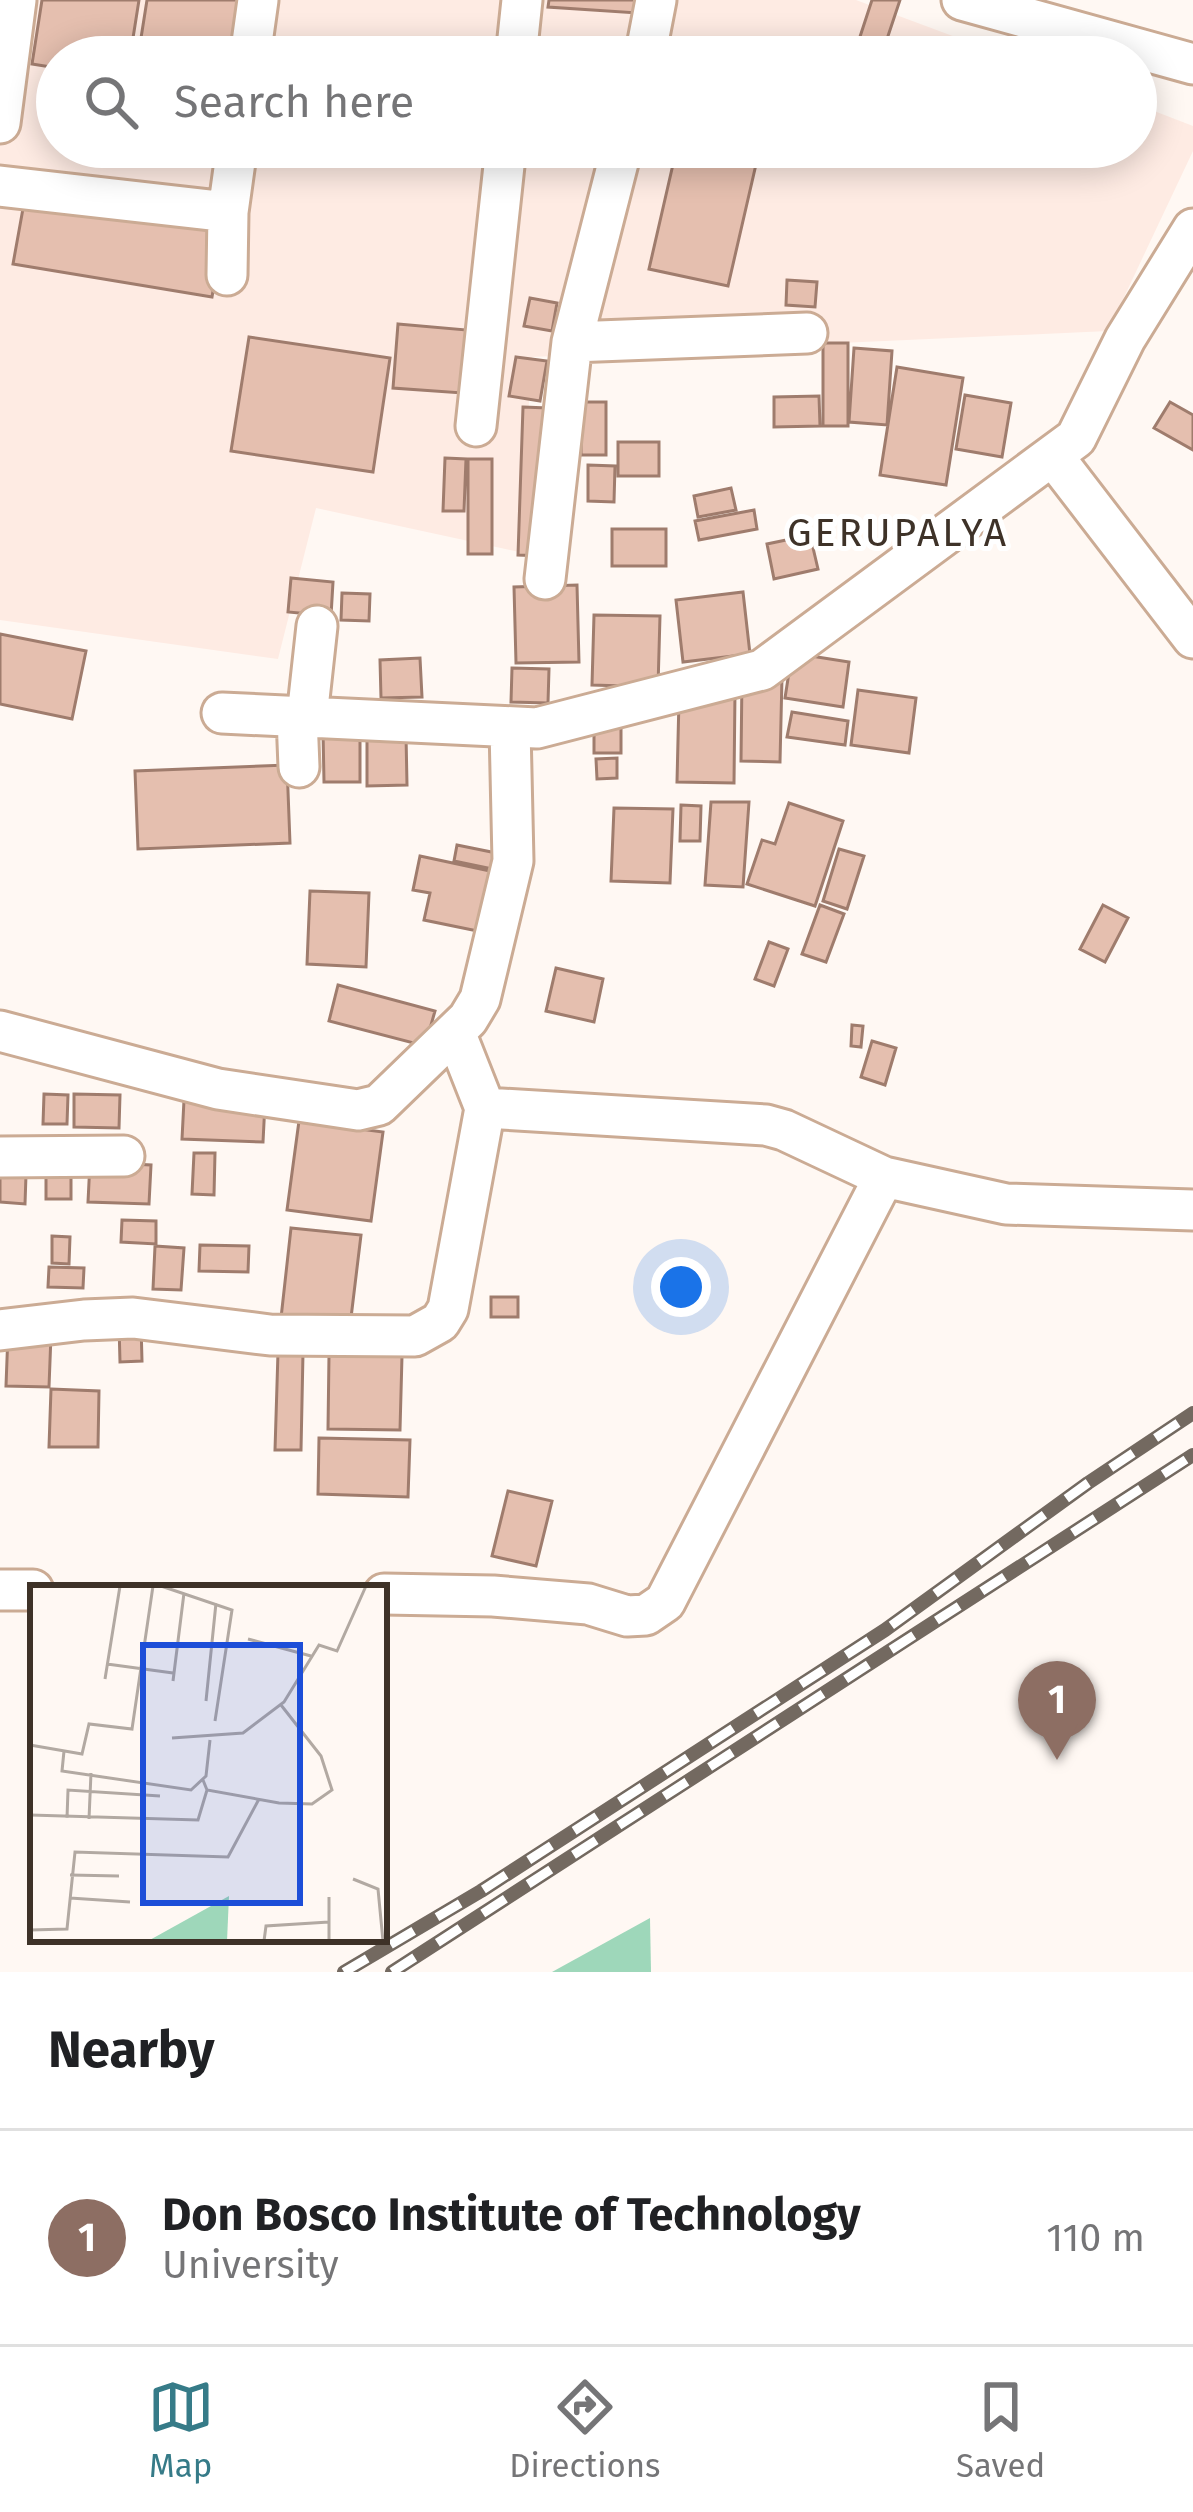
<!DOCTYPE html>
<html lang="en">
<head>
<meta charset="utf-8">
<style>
	body { margin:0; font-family:"Fira Sans",sans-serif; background:#f2f2f2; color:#202124 }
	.you { position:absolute; left:681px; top:1287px; width:42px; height:42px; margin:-30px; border:9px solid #fff; border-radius:50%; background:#1a73e8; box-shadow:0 0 0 18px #1a73e833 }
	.badge { display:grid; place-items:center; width:78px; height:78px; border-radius:50%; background:#367b88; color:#fff; font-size:39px; font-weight:700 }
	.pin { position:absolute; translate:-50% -99px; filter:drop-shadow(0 3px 6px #0008) }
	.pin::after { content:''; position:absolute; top:63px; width:42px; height:36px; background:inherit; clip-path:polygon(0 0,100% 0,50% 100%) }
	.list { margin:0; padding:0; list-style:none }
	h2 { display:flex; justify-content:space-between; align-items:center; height:156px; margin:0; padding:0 48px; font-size:51px }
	h2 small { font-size:39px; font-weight:400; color:#757577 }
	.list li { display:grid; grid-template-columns:78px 1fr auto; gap:36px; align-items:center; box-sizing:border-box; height:216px; padding:0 48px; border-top:3px solid #e0e0e0 }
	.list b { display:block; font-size:45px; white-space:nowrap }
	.list p { margin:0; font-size:39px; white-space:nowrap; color:#757577 }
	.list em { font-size:39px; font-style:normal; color:#757577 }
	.icon { flex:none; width:66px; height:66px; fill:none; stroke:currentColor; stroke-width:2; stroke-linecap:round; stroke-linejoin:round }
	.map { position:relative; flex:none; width:1193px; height:1972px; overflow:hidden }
	.search { position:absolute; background:#fff; box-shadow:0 6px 30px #0003; left:36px; right:36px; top:36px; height:132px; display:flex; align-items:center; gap:30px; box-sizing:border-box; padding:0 42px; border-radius:66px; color:#757577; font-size:45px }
	.sheet { height:372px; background:#fff }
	nav { display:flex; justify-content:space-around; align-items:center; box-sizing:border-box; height:168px; border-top:3px solid #e0e0e0; background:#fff; font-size:33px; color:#757577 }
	nav a { display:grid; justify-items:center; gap:6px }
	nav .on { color:#367b88 }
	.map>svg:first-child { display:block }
	.industrial { fill:#feebe3 }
	.green { fill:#9ed7ba }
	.building { fill:#e5bfaf; stroke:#9f7c6d; stroke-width:3 }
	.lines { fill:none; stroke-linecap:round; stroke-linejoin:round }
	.minor-casing { stroke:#cbab94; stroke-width:45 }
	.minor { stroke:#fff; stroke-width:39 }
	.rail-casing { stroke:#736960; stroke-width:14 }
	.rail { stroke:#fff; stroke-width:9; stroke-dasharray:27; stroke-linecap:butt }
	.labels { text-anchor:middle; stroke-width:10; stroke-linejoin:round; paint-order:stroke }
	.neighbourhood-label { font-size:39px; letter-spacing:3px; fill:#3e3228; stroke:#fff }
	.inset-road { fill:none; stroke:#b2a9a2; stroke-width:3 }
	.view { fill:#1d4ed8; fill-opacity:0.15; stroke:#1d4ed8; stroke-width:6 }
	.inset-edge { fill:none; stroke:#3e3228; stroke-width:6 }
</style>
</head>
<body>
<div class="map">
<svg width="1193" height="1972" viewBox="0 0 1193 1972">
	<rect width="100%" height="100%" fill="#fff8f3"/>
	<!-- industrial -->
	<path class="industrial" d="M0,0H856L1009,57H57V147H1136V104L1193,126V151L1108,331L532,357L519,552L316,508L278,659L0,620Z"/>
	<!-- green -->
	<path class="green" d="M650,1918L651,1972H552Z"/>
	<!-- building -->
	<path class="building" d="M42,0H139L130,57H57V68L32,64Z
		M147,0H245L236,57H138Z
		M549,0H638L637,13L548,7Z
		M872,0H900L881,57H860L854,55Z
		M677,147H760L728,286L649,269Z
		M26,192L224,225L212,297L13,264Z
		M787,280L817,282L815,307L786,305Z
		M530,298L557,303L552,331L524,326Z
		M398,324L467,330L462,393L393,388Z
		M249,337L390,358L373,472L231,451Z
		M823,343H848V426H823Z
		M854,348L892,351L887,425L849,422Z
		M516,357L547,361L540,401L509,396Z
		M897,367L963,378L946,485L880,475Z
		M965,395L1011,403L1002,457L956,449Z
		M819,396L820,426L774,427V397Z
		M581,402H606V455H581Z
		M1170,402L1193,415V450L1154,428Z
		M523,407L547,408L542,556L518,555Z
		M618,442H659V476H618Z
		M445,458L466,459L464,511H443Z
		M468,459H492V554H468Z
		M588,465L615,466L614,502L588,501Z
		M731,488L736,510L698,517L694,496Z
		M754,510L757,529L699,540L695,521Z
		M612,529H666V566H612Z
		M810,535L818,569L774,579L767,544Z
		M291,578L333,582L331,616L288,612Z
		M577,585L579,662L516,663L514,587Z
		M743,592L750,654L683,662L676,600Z
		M342,593L370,594L369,621L341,620Z
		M594,615L660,616L658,687L592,685Z
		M0,634L86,651L72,719L0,704Z
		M792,653L849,662L843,707L785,698Z
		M420,658L422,697L381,698L380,660Z
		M512,668L549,669L548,703L511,702Z
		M742,676L782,677L780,762L741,761Z
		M858,690L916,698L909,753L851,745Z
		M735,692L734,783L677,782L679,699Z
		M792,712L848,721L845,745L787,737Z
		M594,726H621V753H594Z
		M360,730V782H324L323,731Z
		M367,735H406L407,785L367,786Z
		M617,758V778L597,779L596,759Z
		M287,765L290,843L138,849L135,771Z
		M711,802H749L743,887L705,885Z
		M789,803L843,821L815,906L747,884L762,840L775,844Z
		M681,805L701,806L700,841H680Z
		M614,808L673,809L670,883L611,881Z
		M457,845L506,855L502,871L454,861Z
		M839,849L864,856L847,909L823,901Z
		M420,856L504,874L492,934L424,920L430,893L413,890Z
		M310,891L369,893L366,967L307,964Z
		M820,905L844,914L826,962L802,954Z
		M1103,905L1128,918L1105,962L1080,949Z
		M769,942L788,949L774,986L755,979Z
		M556,968L603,979L594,1022L546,1011Z
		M338,985L435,1011L425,1046L329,1021Z
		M852,1025L863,1026L861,1047L851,1046Z
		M872,1041L896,1048L885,1085L861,1077Z
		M44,1094L68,1095L67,1124H43Z
		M74,1094L120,1095L119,1128L74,1127Z
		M184,1100L265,1103L263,1142L182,1139Z
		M299,1121L383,1132L371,1221L287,1210Z
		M194,1153H215L214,1195L192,1194Z
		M90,1162L151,1165L149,1204L88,1202Z
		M46,1168H71V1199H46Z
		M0,1173L26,1175L25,1204L0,1202Z
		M122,1220L156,1221V1244L121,1242Z
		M291,1228L361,1235L350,1326L281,1318Z
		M52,1236L70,1237L69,1264L52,1263Z
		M200,1245L249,1246L248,1272L199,1271Z
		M155,1246L184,1248L181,1290L153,1289Z
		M49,1267L84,1268L83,1288L48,1287Z
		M491,1297H518V1317H491Z
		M141,1324L142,1361L120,1362L119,1325Z
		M8,1333L51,1335L49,1387L6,1386Z
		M278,1352L303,1353L301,1450H275Z
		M329,1355L402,1356L400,1430L328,1429Z
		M51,1389L99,1391L98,1447H49Z
		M319,1438L410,1440L408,1497L318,1494Z
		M508,1491L552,1501L536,1566L492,1556Z"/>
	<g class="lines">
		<!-- minor casing -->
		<g class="minor-casing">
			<path id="minor" d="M962,0L1193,64
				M250,57L258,0
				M516,57L522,0
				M645,57L656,0
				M0,123L16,0
				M0,186L228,212
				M227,275L228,212L237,147
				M572,342L807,333
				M476,426L506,147
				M1053,456L1193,638
				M545,579L572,342L622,147
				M222,713L537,728L762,670L1076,438L1125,339L1193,229
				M297,717L299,767
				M307,717L317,626
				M0,1031L218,1089L358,1110L379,1105L468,1019L480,999L513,861L510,728
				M455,1032L485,1108L766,1125L784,1130L884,1177L1006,1204L1193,1210
				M0,1157L124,1156
				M0,1330L84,1320L133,1318L270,1335L415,1336L440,1322L448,1309L485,1108
				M0,1590H33
				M384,1594L493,1596L588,1604L627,1616L646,1615L665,1602L884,1177"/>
		</g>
		<!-- minor -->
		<use href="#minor" class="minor"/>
		<!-- rail casing -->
		<g class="rail-casing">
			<path id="rail" d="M344,1972L481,1891L885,1630L1088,1483L1193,1413
				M392,1972L1193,1455"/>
		</g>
		<!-- rail -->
		<use href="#rail" class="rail"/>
	</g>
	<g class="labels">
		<!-- neighbourhood labels -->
		<g class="neighbourhood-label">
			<text x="898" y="546">GERUPALYA</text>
		</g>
	</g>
	<!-- overview -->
	<g transform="translate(30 1585)">
		<rect width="357" height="357" fill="#fff8f3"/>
		<path d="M199,311L197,356H118Z" fill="#9ed7ba"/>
		<path class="inset-road" d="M131,1L202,25L185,136M218,54L281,71M77,79L143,88M75,94L90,1M143,96L154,8M176,116L186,18M142,153L213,148L254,117L289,60L307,66L336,1M0,160L52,169L59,139L102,144L123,1M34,166L32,186L161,205L176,191L180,155M173,195L177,205L249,218L282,219L302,205L291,171L251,120M0,230L168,235L177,205M37,233L38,205L130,211M59,234L61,188M40,290L89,291M323,294L348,304L353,356M40,313L100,317M0,345L37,344L45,267L198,272L229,214M234,356L236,341L299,337M299,356V312"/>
		<path class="view" d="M113,60H270V318H113Z"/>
		<rect width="357" height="357" class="inset-edge"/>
	</g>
</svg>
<div class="you"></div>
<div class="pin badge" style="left:1057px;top:1760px;background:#8d6e63">1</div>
<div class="search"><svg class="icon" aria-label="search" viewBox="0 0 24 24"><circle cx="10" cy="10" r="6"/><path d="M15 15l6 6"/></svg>Search here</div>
</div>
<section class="sheet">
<h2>Nearby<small></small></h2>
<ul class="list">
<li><span class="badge" style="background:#8d6e63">1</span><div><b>Don Bosco Institute of Technology</b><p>University</p></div><em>110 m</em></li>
</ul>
</section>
<nav>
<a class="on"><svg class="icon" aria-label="map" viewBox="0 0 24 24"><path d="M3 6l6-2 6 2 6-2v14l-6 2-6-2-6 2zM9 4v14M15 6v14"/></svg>Map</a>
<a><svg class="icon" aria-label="directions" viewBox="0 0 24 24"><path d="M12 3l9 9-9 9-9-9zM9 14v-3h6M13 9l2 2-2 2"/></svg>Directions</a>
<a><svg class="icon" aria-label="saved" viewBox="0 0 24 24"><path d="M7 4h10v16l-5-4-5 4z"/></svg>Saved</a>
</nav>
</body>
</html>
